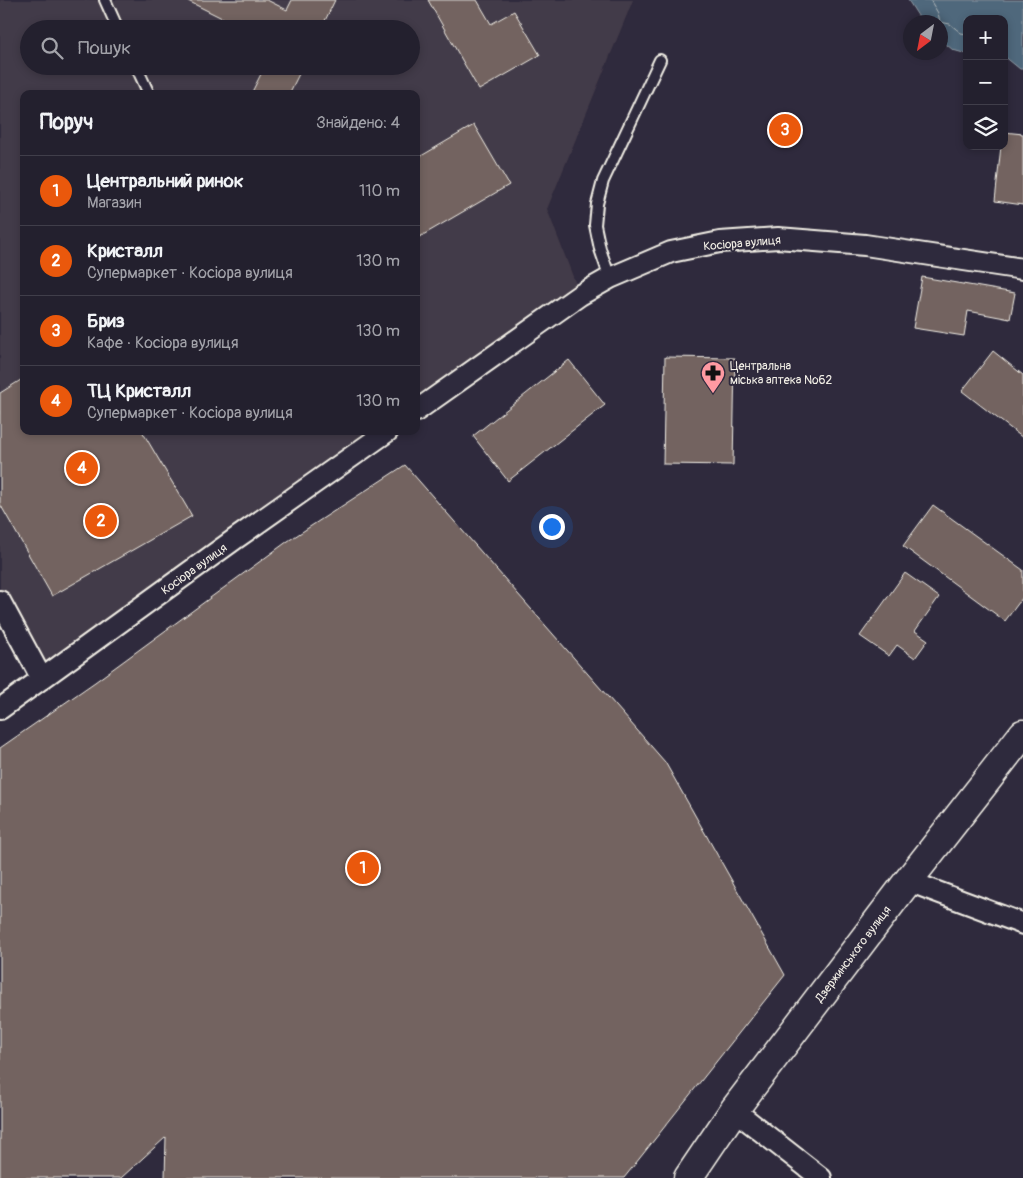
<!DOCTYPE html>
<html lang="uk">
<head>
<meta charset="utf-8">
<style>
	body { margin:0; font-family:Pangolin,sans-serif; background:#2f2d3a; color:#f1f3f6 }
	.controls { position:absolute; right:15px; top:15px; display:grid; overflow:hidden; border-radius:10px; box-shadow:0 2px 8px #0003 }
	.controls button { width:45px; height:45px; display:grid; place-items:center; padding:0; border:0; border-bottom:1px solid #403e4a; background:#23202e; color:#f1f3f6; font:25px sans-serif }
	.compass { position:absolute; left:903px; top:15px; width:45px; height:45px; border-radius:50%; background:#23202e; box-shadow:0 2px 8px #0003; rotate:212deg }
	.you { position:absolute; left:551px; top:526px; width:18px; height:18px; margin:-12px; border:4px solid #fff; border-radius:50%; background:#1a73e8; box-shadow:0 0 0 8px #1a73e833 }
	.badge { display:grid; place-items:center; width:32px; height:32px; border-radius:50%; background:#ea580c; color:#fff; font-size:16px; font-weight:700 }
	.pin { position:absolute; translate:-50% -50%; border:2px solid #fff; box-shadow:0 1px 5px #0006 }
	.list { margin:0; padding:0; list-style:none }
	h2 { display:flex; justify-content:space-between; align-items:center; height:65px; margin:0; padding:0 20px; font-size:21px }
	h2 small { font-size:16px; font-weight:400; color:#a3a3aa }
	.list li { display:grid; grid-template-columns:32px 1fr auto; gap:15px; align-items:center; box-sizing:border-box; height:70px; padding:0 20px; border-top:1px solid #403e4a }
	.list b { display:block; font-size:19px; white-space:nowrap }
	.list p { margin:0; font-size:16px; white-space:nowrap; color:#a3a3aa }
	.list em { font-size:16px; font-style:normal; color:#a3a3aa }
	.icon { flex:none; width:28px; height:28px; fill:none; stroke:currentColor; stroke-width:2; stroke-linecap:round; stroke-linejoin:round }
	.map { position:relative; flex:none; width:1023px; height:1178px; overflow:hidden }
	.search { position:absolute; background:#23202e; box-shadow:0 2px 8px #0003; left:20px; top:20px; width:400px; height:55px; display:flex; align-items:center; gap:12px; box-sizing:border-box; padding:0 18px; border-radius:28px; color:#a3a3aa; font-size:19px }
	.panel { position:absolute; background:#23202e; box-shadow:0 2px 8px #0003; left:20px; top:90px; width:400px; height:345px; border-radius:10px }
	.map>svg:first-child { display:block }
	.built { fill:#433b48; fill-rule:evenodd }
	.water { fill:#50677b; stroke:#929ea7 }
	.lines { fill:none; stroke-linecap:round; stroke-linejoin:round }
	.shore { stroke:#b2babc; stroke-width:1 }
	.building { fill:#736360; stroke:#f4f1e8 }
	.service-casing { stroke:#f4f1e8; stroke-width:14 }
	.minor-casing { stroke:#f4f1e8; stroke-width:24 }
	.secondary-casing { stroke:#f4f1e8; stroke-width:31 }
	.service { stroke:#2f2a3d; stroke-width:10 }
	.minor { stroke:#2f2a3d; stroke-width:20 }
	.secondary { stroke:#2f2a3d; stroke-width:28 }
	.labels { text-anchor:middle; stroke-width:4; stroke-linejoin:round; paint-order:stroke }
	.street-label { font-size:12px; fill:#f4f1e8; stroke:#2f2a3d }
	.poi-label { font-size:12px; fill:#f4f1e8; stroke:#2f2a3d; text-anchor:start }
</style>
</head>
<body>
<div class="map">
<svg width="1023" height="1178" viewBox="0 0 1023 1178">
	<rect width="100%" height="100%" fill="#2f2a3d"/>
	<filter id="ink" filterUnits="userSpaceOnUse"><feTurbulence type="fractalNoise" baseFrequency=".02" numOctaves="2"/><feDisplacementMap in="SourceGraphic" scale="10" xChannelSelector="R" yChannelSelector="G"/><feConvolveMatrix kernelMatrix="1 2 1 2 8 2 1 2 1" color-interpolation-filters="sRGB"/></filter>
	<g filter="url(#ink)">
		<!-- built -->
		<path class="built" d="M0,0H633L547,209L580,295L416,411V94H24V431H388L42,679L0,601ZM29,29H411V66H29Z"/>
		<!-- water -->
		<path class="water" d="M908,0H1023V69H1020L1004,56V19H967V54L953,50L941,40L940,22H922Z"/>
		<g class="lines">
			<!-- shore -->
			<path class="shore" d="M930,0L938,13L940,22L950,24L961,33L967,34"/>
		</g>
		<!-- building -->
		<path class="building" d="M188,0H267L287,10L292,0H335L321,29H244L188,1Z
			M428,0H477L491,24L514,11L540,55L479,90Z
			M265,66H303L289,94H251Z
			M474,125L509,185L416,239V159Z
			M1004,132L1023,134V205L995,201L1001,146H1004Z
			M922,277L1015,293L1010,319L968,311L964,336L913,328Z
			M993,351L1023,375V438L962,391Z
			M665,357L735,358L733,465L663,464Z
			M569,360L605,405L508,481L473,436Z
			M24,378V431H142L192,516L52,596L0,504V393Z
			M405,465L665,762L785,975L624,1178H165L166,1137L121,1178H0V748L95,682L288,541Z
			M933,505L1023,570V597L1005,621L903,546Z
			M905,573L939,597L915,631L928,640L915,658L897,645L889,656L860,636Z"/>
		<g class="lines">
			<!-- service casing -->
			<g class="service-casing">
				<path id="service" d="M105,0L118,29
					M136,66L149,94
					M610,278L600,249L595,225L597,204L603,181L660,60"/>
			</g>
			<!-- minor casing -->
			<g class="minor-casing">
				<path id="minor" d="M416,411L580,295L610,278L671,252L720,242L778,238L865,245L1023,269
					M0,601L42,679
					M0,709L235,539L388,431
					M908,881L1023,924
					M734,1110L821,1178"/>
			</g>
			<!-- secondary casing -->
			<g class="secondary-casing">
				<path id="secondary" d="M688,1178L734,1110L908,881L1023,734"/>
			</g>
			<!-- service -->
			<use href="#service" class="service"/>
			<!-- minor -->
			<use href="#minor" class="minor"/>
			<!-- secondary -->
			<use href="#secondary" class="secondary"/>
		</g>
	</g>
	<!-- icons -->
	<defs>
		<g id="pharmacy-pin" transform="scale(1.25)"><path d="M0 17L-7.5 6A9.5 9.5 0 1 1 7.5 6Z" fill="#ff9aa2" stroke="#2f2a3d"/><path d="M-2-6h4v4h4v4h-4v4h-4v-4h-4v-4h4Z" fill="#111"/></g>
	</defs>
	<g fill-rule="evenodd">
		<use href="#pharmacy-pin" x="713" y="373"/>
	</g>
	<g class="labels">
		<!-- street labels -->
		<g class="street-label">
			<text transform="translate(742 243) rotate(-5)" y="4">Косіора вулиця</text>
			<text transform="translate(194 569) rotate(-36)" y="4">Косіора вулиця</text>
			<text transform="translate(853 954) rotate(-53)" y="4">Дзержинського вулиця</text>
		</g>
		<!-- poi labels -->
		<g class="poi-label">
			<text x="730" y="370">Центральна<tspan x="730" dy="14">міська аптека №62</tspan></text>
		</g>
	</g>
</svg>
<div class="controls">
<button>+</button>
<button>−</button>
<button><svg class="icon" aria-label="layers" viewBox="0 0 24 24"><path d="M12 4l9 5-9 5-9-5zM3 14l9 5 9-5"/></svg></button>
</div>
<svg class="compass" viewBox="-18 -18 36 36"><path d="M0-13l5 13h-10z" fill="#e53935"/><path d="M0 13l5-13h-10z" fill="#a3a3aa"/></svg>
<div class="you"></div>
<div class="pin badge" style="left:363px;top:868px">1</div>
<div class="pin badge" style="left:101px;top:521px">2</div>
<div class="pin badge" style="left:785px;top:130px">3</div>
<div class="pin badge" style="left:82px;top:468px">4</div>
<div class="search"><svg class="icon" aria-label="search" viewBox="0 0 24 24"><circle cx="10" cy="10" r="6"/><path d="M15 15l6 6"/></svg>Пошук</div>
<section class="panel">
<h2>Поруч<small>Знайдено: 4</small></h2>
<ul class="list">
<li><span class="badge">1</span><div><b>Центральний ринок</b><p>Магазин</p></div><em>110 m</em></li>
<li><span class="badge">2</span><div><b>Кристалл</b><p>Супермаркет · Косіора вулиця</p></div><em>130 m</em></li>
<li><span class="badge">3</span><div><b>Бриз</b><p>Кафе · Косіора вулиця</p></div><em>130 m</em></li>
<li><span class="badge">4</span><div><b>ТЦ Кристалл</b><p>Супермаркет · Косіора вулиця</p></div><em>130 m</em></li>
</ul>
</section>
</div>
</body>
</html>
